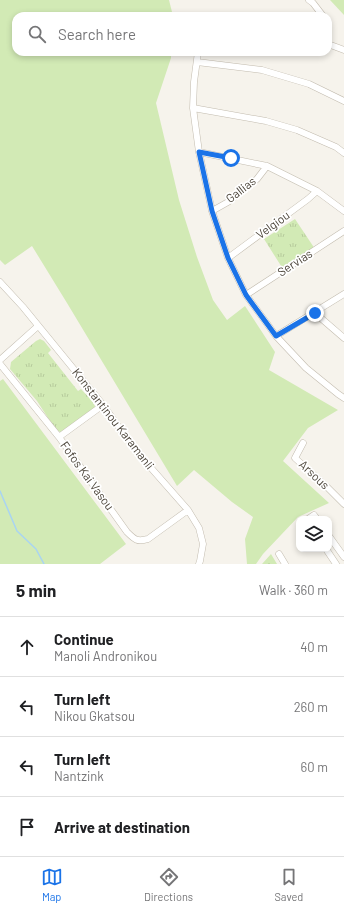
<!DOCTYPE html>
<html lang="en">
<head>
<meta charset="utf-8">
<style>
	body { margin:0; font-family:Barlow,sans-serif; background:#f6f6f6; color:#202124 }
	.controls { position:absolute; right:12px; bottom:12px; display:grid; overflow:hidden; border-radius:8px; box-shadow:0 2px 6px #0003 }
	.controls button { width:36px; height:36px; display:grid; place-items:center; padding:0; border:0; border-bottom:1px solid #e0e0e0; background:#fff; color:#202124; font:20px sans-serif }
	.stop { position:absolute; width:12px; height:12px; margin:-9px; border:3px solid #1a73e8; border-radius:50%; background:#fff }
	.stop.end { background:#1a73e8; border-color:#fff; box-shadow:0 1px 4px #0008 }
	.list { margin:0; padding:0; list-style:none }
	h2 { display:flex; justify-content:space-between; align-items:center; height:52px; margin:0; padding:0 16px; font-size:17px }
	h2 small { font-size:13px; font-weight:400; color:#757577 }
	.list li { display:grid; grid-template-columns:26px 1fr auto; gap:12px; align-items:center; box-sizing:border-box; height:60px; padding:0 16px; border-top:1px solid #e0e0e0 }
	.list b { display:block; font-size:15px; white-space:nowrap }
	.list p { margin:0; font-size:13px; white-space:nowrap; color:#757577 }
	.list em { font-size:13px; font-style:normal; color:#757577 }
	.icon { flex:none; width:22px; height:22px; fill:none; stroke:currentColor; stroke-width:2; stroke-linecap:round; stroke-linejoin:round }
	.map { position:relative; flex:none; width:344px; height:564px; overflow:hidden }
	.search { position:absolute; background:#fff; box-shadow:0 2px 6px #0003; left:12px; right:12px; top:12px; height:44px; display:flex; align-items:center; gap:10px; box-sizing:border-box; padding:0 14px; border-radius:12px; color:#757577; font-size:15px }
	.sheet { height:292px; background:#fff }
	nav { display:flex; justify-content:space-around; align-items:center; box-sizing:border-box; height:56px; border-top:1px solid #e0e0e0; background:#fff; font-size:11px; color:#757577 }
	nav a { display:grid; justify-items:center; gap:2px }
	nav .on { color:#1a73e8 }
	.map>svg:first-child { display:block }
	.grass { fill:#d2eab5 }
	.park { fill:url(#park-tufts) }
	.lines { fill:none; stroke-linecap:round; stroke-linejoin:round }
	.stream { stroke:#a9d4f2; stroke-width:1.5 }
	.minor-casing { stroke:#c2bbae; stroke-width:7 }
	.minor { stroke:#fff; stroke-width:6 }
	.route { stroke:#1a73e8; stroke-width:5 }
	.labels { text-anchor:middle; stroke-width:3.5; stroke-linejoin:round; paint-order:stroke }
	.street-label { font-size:12px; fill:#4b4439; stroke:#fff }
</style>
</head>
<body>
<div class="map">
<svg width="344" height="564" viewBox="0 0 344 564">
	<defs>
		<pattern id="park-tufts" width="24" height="20" patternUnits="userSpaceOnUse"><rect width="24" height="20" fill="#d2eab5"/><path d="M3 7l-1-3M5 7V3M7 7l1-3M15 17l-1-3M17 17v-4M19 17l1-3" fill="none" stroke="#b6ca9c"/></pattern>
	</defs>
	<rect width="100%" height="100%" fill="#f6f3ec"/>
	<!-- grass -->
	<path class="grass" d="M0,0H169L173,16H16V52H171V58L156,103L179,200L197,257L213,300L227,320L245,306L275,352L269,370L338,410L308,428L283,461L329,503L298,517L263,554L256,564H247L245,539L253,517L232,502L194,470L177,486L67,303L32,246L5,265L0,260Z
		M330,0H344V15Z
		M3,379L126,544L100,564H0V381Z"/>
	<!-- park -->
	<path class="park" d="M295,219L315,249L283,269L264,239Z
		M40,339L44,341L51,350L48,353L78,391L81,389L92,401L95,406L94,411L62,433L56,430L37,401L10,369L11,362L36,341Z
		M271,554L277,564H262Z"/>
	<g class="lines">
		<!-- stream -->
		<path class="stream" d="M0,491L17,531L36,549L44,564"/>
		<!-- minor casing -->
		<g class="minor-casing">
			<path id="minor" d="M309,0L313,3L323,16
				M328,44L344,50
				M198,52L194,82L193,108L199,152L212,211L228,258L246,295L276,336L306,368L338,394L344,398
				M197,62L262,70L309,84L344,101
				M193,108L266,121L297,130L336,147L344,153
				M199,152L267,166L317,191L344,211
				M212,211L228,202L257,179L267,166
				M228,258L308,199L317,191
				M0,282L23,307L103,405L137,452L188,510L199,528L203,544L200,561L199,564
				M246,295L344,231
				M315,313L344,338
				M276,336L344,294
				M0,360L38,326
				M0,364L59,437L127,532C135,540 137,542 148,539L188,510
				M59,437L103,405
				M303,443L295,458L327,487L344,504
				M308,519L314,515L317,519
				M329,536L344,557
				M326,549L336,564
				M279,554L285,564"/>
		</g>
		<!-- minor -->
		<use href="#minor" class="minor"/>
	</g>
	<g class="lines">
		<!-- route -->
		<path class="route" d="M231,158L199,152L212,211L228,258L246,295L276,336L315,313"/>
	</g>
	<g class="labels">
		<!-- street labels -->
		<g class="street-label">
			<text transform="translate(241 190) rotate(-38)" y="4">Gallias</text>
			<text transform="translate(273 225) rotate(-36)" y="4">Velgiou</text>
			<text transform="translate(295 263) rotate(-33)" y="4">Servias</text>
			<text transform="translate(113 419) rotate(52)" y="4">Konstantinou Karamanli</text>
			<text transform="translate(314 475) rotate(43)" y="4">Arsous</text>
			<text transform="translate(87 476) rotate(54)" y="4">Fofos Kai Vasou</text>
		</g>
	</g>
</svg>
<div class="controls">
<button><svg class="icon" aria-label="layers" viewBox="0 0 24 24"><path d="M12 4l9 5-9 5-9-5zM3 14l9 5 9-5"/></svg></button>
</div>
<div class="stop" style="left:231px;top:158px"></div>
<div class="stop end" style="left:315px;top:313px"></div>
<div class="search"><svg class="icon" aria-label="search" viewBox="0 0 24 24"><circle cx="10" cy="10" r="6"/><path d="M15 15l6 6"/></svg>Search here</div>
</div>
<section class="sheet">
<h2>5 min<small>Walk · 360 m</small></h2>
<ul class="list">
<li><svg class="icon" aria-label="ahead" viewBox="0 0 24 24"><path d="M12 20V5M6 11l6-6 6 6"/></svg><div><b>Continue</b><p>Manoli Andronikou</p></div><em>40 m</em></li>
<li><svg class="icon" aria-label="left" viewBox="0 0 24 24"><path d="M17 20v-9H6M10 6l-5 5 5 5"/></svg><div><b>Turn left</b><p>Nikou Gkatsou</p></div><em>260 m</em></li>
<li><svg class="icon" aria-label="left" viewBox="0 0 24 24"><path d="M17 20v-9H6M10 6l-5 5 5 5"/></svg><div><b>Turn left</b><p>Nantzink</p></div><em>60 m</em></li>
<li><svg class="icon" aria-label="arrive" viewBox="0 0 24 24"><path d="M6 21V4h12l-3 4 3 4H6"/></svg><div><b>Arrive at destination</b></div></li>
</ul>
</section>
<nav>
<a class="on"><svg class="icon" aria-label="map" viewBox="0 0 24 24"><path d="M3 6l6-2 6 2 6-2v14l-6 2-6-2-6 2zM9 4v14M15 6v14"/></svg>Map</a>
<a><svg class="icon" aria-label="directions" viewBox="0 0 24 24"><path d="M12 3l9 9-9 9-9-9zM9 14v-3h6M13 9l2 2-2 2"/></svg>Directions</a>
<a><svg class="icon" aria-label="saved" viewBox="0 0 24 24"><path d="M7 4h10v16l-5-4-5 4z"/></svg>Saved</a>
</nav>
</body>
</html>
